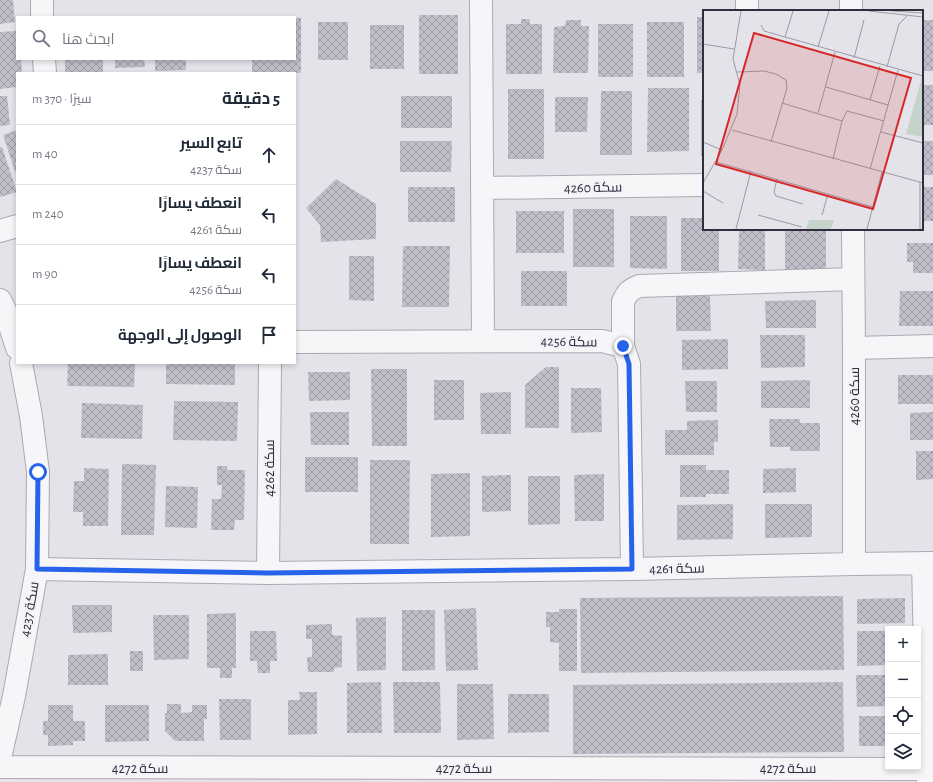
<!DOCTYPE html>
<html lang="ar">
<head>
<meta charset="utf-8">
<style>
	body { margin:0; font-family:"Alegreya Sans",Cairo,sans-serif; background:#f6f6f7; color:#1f2937; direction:rtl }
	.controls { position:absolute; right:12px; bottom:12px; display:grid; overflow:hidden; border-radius:0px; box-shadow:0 2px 6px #0003 }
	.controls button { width:36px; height:36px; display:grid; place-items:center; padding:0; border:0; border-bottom:1px solid #e0e1e3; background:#fff; color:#1f2937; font:20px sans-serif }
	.stop { position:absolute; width:12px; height:12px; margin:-9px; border:3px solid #2563eb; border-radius:50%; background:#fff }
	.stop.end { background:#2563eb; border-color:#fff; box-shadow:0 1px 4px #0008 }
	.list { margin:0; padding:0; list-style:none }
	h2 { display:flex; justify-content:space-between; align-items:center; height:52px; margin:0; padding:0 16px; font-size:17px }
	h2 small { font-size:13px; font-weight:400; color:#747a83 }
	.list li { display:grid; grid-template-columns:26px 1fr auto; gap:12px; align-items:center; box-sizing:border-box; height:60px; padding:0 16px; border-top:1px solid #e0e1e3 }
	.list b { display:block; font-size:15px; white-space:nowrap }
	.list p { margin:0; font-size:13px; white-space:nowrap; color:#747a83 }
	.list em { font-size:13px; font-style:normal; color:#747a83 }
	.icon { flex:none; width:22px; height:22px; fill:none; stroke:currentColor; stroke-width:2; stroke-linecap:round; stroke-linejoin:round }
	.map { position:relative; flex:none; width:933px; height:782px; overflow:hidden; direction:ltr }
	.search { position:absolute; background:#fff; box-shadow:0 2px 6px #0003; left:16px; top:16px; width:280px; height:44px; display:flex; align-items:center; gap:10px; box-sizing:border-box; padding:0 14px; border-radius:0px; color:#747a83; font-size:15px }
	.panel { position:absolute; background:#fff; box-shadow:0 2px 6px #0003; left:16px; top:72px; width:280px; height:292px; border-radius:0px; direction:rtl }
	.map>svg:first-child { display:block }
	.building { fill:url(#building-cross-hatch) }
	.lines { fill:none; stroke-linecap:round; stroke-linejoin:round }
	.minor-casing { stroke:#aba9b4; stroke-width:24 }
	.minor { stroke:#f6f6f8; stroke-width:22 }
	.route { stroke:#2563eb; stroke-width:5 }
	.labels { text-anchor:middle; stroke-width:3; stroke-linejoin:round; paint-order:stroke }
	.street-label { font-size:14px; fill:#312d41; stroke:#f3f3f7 }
	.inset-road { fill:none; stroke:#9c9aa6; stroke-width:1 }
	.view { fill:#d62828; fill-opacity:0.15; stroke:#d62828; stroke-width:2 }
	.inset-edge { fill:none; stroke:#312d41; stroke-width:2 }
</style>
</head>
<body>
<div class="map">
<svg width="933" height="782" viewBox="0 0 933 782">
	<defs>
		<pattern id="building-cross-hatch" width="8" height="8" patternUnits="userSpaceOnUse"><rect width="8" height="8" fill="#c0bec9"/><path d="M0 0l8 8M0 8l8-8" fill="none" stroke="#9d9ba5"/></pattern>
	</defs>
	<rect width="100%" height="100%" fill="#e4e3ea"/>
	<!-- building -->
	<path class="building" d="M0,0H13L15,22L0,24Z
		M419,15H458V74H419Z
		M697,17H704V73H697Z
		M295,18H301V73H252V59H295Z
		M521,19H530V24H542V74H506V24H521Z
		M566,20H581V26H589L588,73H553L554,27L565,26Z
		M922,20H933V71H922Z
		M318,22H348V60H318Z
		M647,22H684V77H647Z
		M598,24H633V77H598Z
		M370,25H404V69H370Z
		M17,31V59H21L22,73H17V87L0,89V32Z
		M65,59H103V73H65Z
		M115,59H144L145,67L115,68Z
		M155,59H186V70L155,71Z
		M922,85H933V125H922Z
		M648,88H689V151L647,152Z
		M508,89H544V159H508Z
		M601,91H632V155H600Z
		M0,96H7L10,125L0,126Z
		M401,96H452V128H401Z
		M555,97H588L587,132H555Z
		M701,100H704V156H701Z
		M17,130V177L3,135Z
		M400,141H452L451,172H400Z
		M922,141H933V175H922Z
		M0,147H2L17,192L0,197Z
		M336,179L376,204V239L321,242L320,225L306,208Z
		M408,187H455V222H408Z
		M922,187H933V221H922Z
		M573,209H614V267H573Z
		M516,211H564V253H516Z
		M630,216H667V269L630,268Z
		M681,218H704V229H719V271H681Z
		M739,229H765V270L738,269Z
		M785,229H826V276H785Z
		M907,243H933V273H913V262H907Z
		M403,246H450L449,307H402Z
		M349,256H374V301L349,300Z
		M521,271H567V306H521Z
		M900,291H933V326H899Z
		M676,296H710L711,331H676Z
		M816,300V328H766L765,301Z
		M760,335H805V367L761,368Z
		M728,339V369L682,370V340Z
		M68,363H135L134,387L67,386Z
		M166,363H235V385L166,384Z
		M546,367H559V428H525V385Z
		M371,369H407V446H372Z
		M308,372H350V400L309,401Z
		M898,375H933V404H898Z
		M434,380H464V420H434Z
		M810,380V408H761V381Z
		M685,381H717V412H686Z
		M571,388H601L602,432L571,433Z
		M511,392V434H481L480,393Z
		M174,401L238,402L237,441L173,440Z
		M82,403L143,405L142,439L81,438Z
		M310,412H349V445H311Z
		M933,412V440H910V413Z
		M769,419H800V423H820V451H790V447H770Z
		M718,420V442H714V455H665V430H687V421Z
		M916,451H933V479L916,480Z
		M305,457H358V492H305Z
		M370,460H410L409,544H370Z
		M122,464L156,465L154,535H121Z
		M680,465H706V470H729V494H706V497H680Z
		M217,466H227V470H245L244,520H235L234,530H211L212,499H221L222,485H217Z
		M84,468L109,469L108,526H83V512H73L74,481H84Z
		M796,468V492L763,493V469Z
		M470,473V536L431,537V474Z
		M604,474V521H575L574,475Z
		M511,475V511L482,512V476Z
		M528,476H560V524L528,525Z
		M166,486L198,487L197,528L165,527Z
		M733,504V539L677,540V505Z
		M765,504H812V537L765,538Z
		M843,596L844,670L581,673L580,598Z
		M905,598V623L857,624V599Z
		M72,605H112V632L73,633Z
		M476,608L478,670L446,671L444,610Z
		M559,609H577V671H559V643L550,642V627H546V612H559Z
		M402,610H435V670L402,671Z
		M236,613V668H232V678H220V668H207V614Z
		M153,615H189V659L154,660Z
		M386,617V670L357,671L356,618Z
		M332,624V635L342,636V667L334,668V672H308L307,657H312V639H306V625Z
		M250,631H276L277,661H270V673H258L257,661H250Z
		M857,631H888V665L857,666Z
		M130,651H143V671H130Z
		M108,654V685H68V655Z
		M856,675H888V706L857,707Z
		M381,682L382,733H347V683Z
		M393,682H440L441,733H394Z
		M843,682L844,752L573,754V685Z
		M457,684H493L494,739L457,740Z
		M299,692H317V734L288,735V700H300Z
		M508,694H549V732L508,733Z
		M219,699H251V740H220Z
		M167,704H181V713L192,712V705H207V719H204V741H175L165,731V713H167Z
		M48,705H73V721H85V741H73V745L48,746V735H43V721H48Z
		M105,705H149V741L105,742Z
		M859,716H888V746H859Z"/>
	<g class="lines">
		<!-- minor casing -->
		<g class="minor-casing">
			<path id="minor" d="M42,0V17
				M481,0L483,341
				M747,0V11
				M851,0V11
				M44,59L45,73
				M482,188L704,185
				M853,229L854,348V564
				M0,231L17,226
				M0,300L5,310L17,348
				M295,342L602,341L623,346L629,364L632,569
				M623,346V302C627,292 630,290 639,286L853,279
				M854,348L933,346
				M923,563L928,782
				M37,569L268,573L632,569L854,564L933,563
				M268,573L270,363
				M0,758L14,696L37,569L38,472L31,416L21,363
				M0,767L927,769"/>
		</g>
		<!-- minor -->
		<use href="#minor" class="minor"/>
	</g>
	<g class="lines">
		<!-- route -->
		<path class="route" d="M38,472L37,569L268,573L632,569L629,364L623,346"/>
	</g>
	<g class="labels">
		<!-- street labels -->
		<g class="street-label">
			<text transform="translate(593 187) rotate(-1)" y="5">سكة 4260</text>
			<text transform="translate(569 341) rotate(1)" y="5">سكة 4256</text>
			<text transform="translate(854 396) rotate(-90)" y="5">سكة 4260</text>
			<text transform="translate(269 468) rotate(-90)" y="5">سكة 4262</text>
			<text transform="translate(677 568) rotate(-1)" y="5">سكة 4261</text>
			<text transform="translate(29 609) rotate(-80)" y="5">سكة 4237</text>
			<text x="140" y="773">سكة 4272</text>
			<text x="464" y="773">سكة 4272</text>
			<text x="788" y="773">سكة 4272</text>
		</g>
	</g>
	<!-- overview -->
	<g transform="translate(703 10)">
		<rect width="220" height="220" fill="#e4e3ea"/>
		<path d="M106,210H131L128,219H103Z" fill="#c5d3ca"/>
		<path d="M219,67H220V127L203,124Z" fill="#c5d3ca"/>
		<path class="inset-road" d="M166,1L220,7M189,1L220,3M58,15L61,21L220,66M82,27L90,1M0,34L31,39M115,37L126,1M151,48L161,10M184,57L196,14L204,6M34,62L61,61L73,64L83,70L84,78L68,132M123,77L185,95M167,90L177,56M79,93L139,111L130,149M115,103L132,42M139,111L144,101L181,111M29,120L220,173M178,122L220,133M0,132L19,140M13,152L170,197M167,159L195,60M74,169L71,182L73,186L100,194M217,172V219M0,173L19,140L34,104L37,75L30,49L38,1M0,181L20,193M55,205L99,217M119,205L125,184M33,219L48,161M164,219L179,162"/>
		<path class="view" d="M51,23L208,68L170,199L13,154Z"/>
		<rect width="220" height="220" class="inset-edge"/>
	</g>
</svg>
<div class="controls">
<button>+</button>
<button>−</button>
<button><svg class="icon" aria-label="locate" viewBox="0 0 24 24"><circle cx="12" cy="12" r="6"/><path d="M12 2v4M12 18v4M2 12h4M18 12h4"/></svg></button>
<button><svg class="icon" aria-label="layers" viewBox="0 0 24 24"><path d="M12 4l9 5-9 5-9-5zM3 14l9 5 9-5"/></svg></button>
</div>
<div class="stop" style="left:38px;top:472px"></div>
<div class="stop end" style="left:623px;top:346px"></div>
<div class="search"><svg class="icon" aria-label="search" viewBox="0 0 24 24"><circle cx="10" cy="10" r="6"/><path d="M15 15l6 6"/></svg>ابحث هنا</div>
<section class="panel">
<h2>5 دقيقة<small>سيرًا · 370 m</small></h2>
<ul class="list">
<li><svg class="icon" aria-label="ahead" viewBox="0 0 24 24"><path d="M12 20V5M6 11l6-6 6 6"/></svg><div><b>تابع السير</b><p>سكة 4237</p></div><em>40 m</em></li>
<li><svg class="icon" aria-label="left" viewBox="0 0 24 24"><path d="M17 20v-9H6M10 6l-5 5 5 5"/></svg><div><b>انعطف يسارًا</b><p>سكة 4261</p></div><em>240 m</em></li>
<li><svg class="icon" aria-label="left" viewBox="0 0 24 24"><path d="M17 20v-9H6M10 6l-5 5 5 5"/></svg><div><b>انعطف يسارًا</b><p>سكة 4256</p></div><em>90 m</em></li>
<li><svg class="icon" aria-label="arrive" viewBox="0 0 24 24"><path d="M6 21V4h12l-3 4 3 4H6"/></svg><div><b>الوصول إلى الوجهة</b></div></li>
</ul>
</section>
</div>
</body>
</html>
